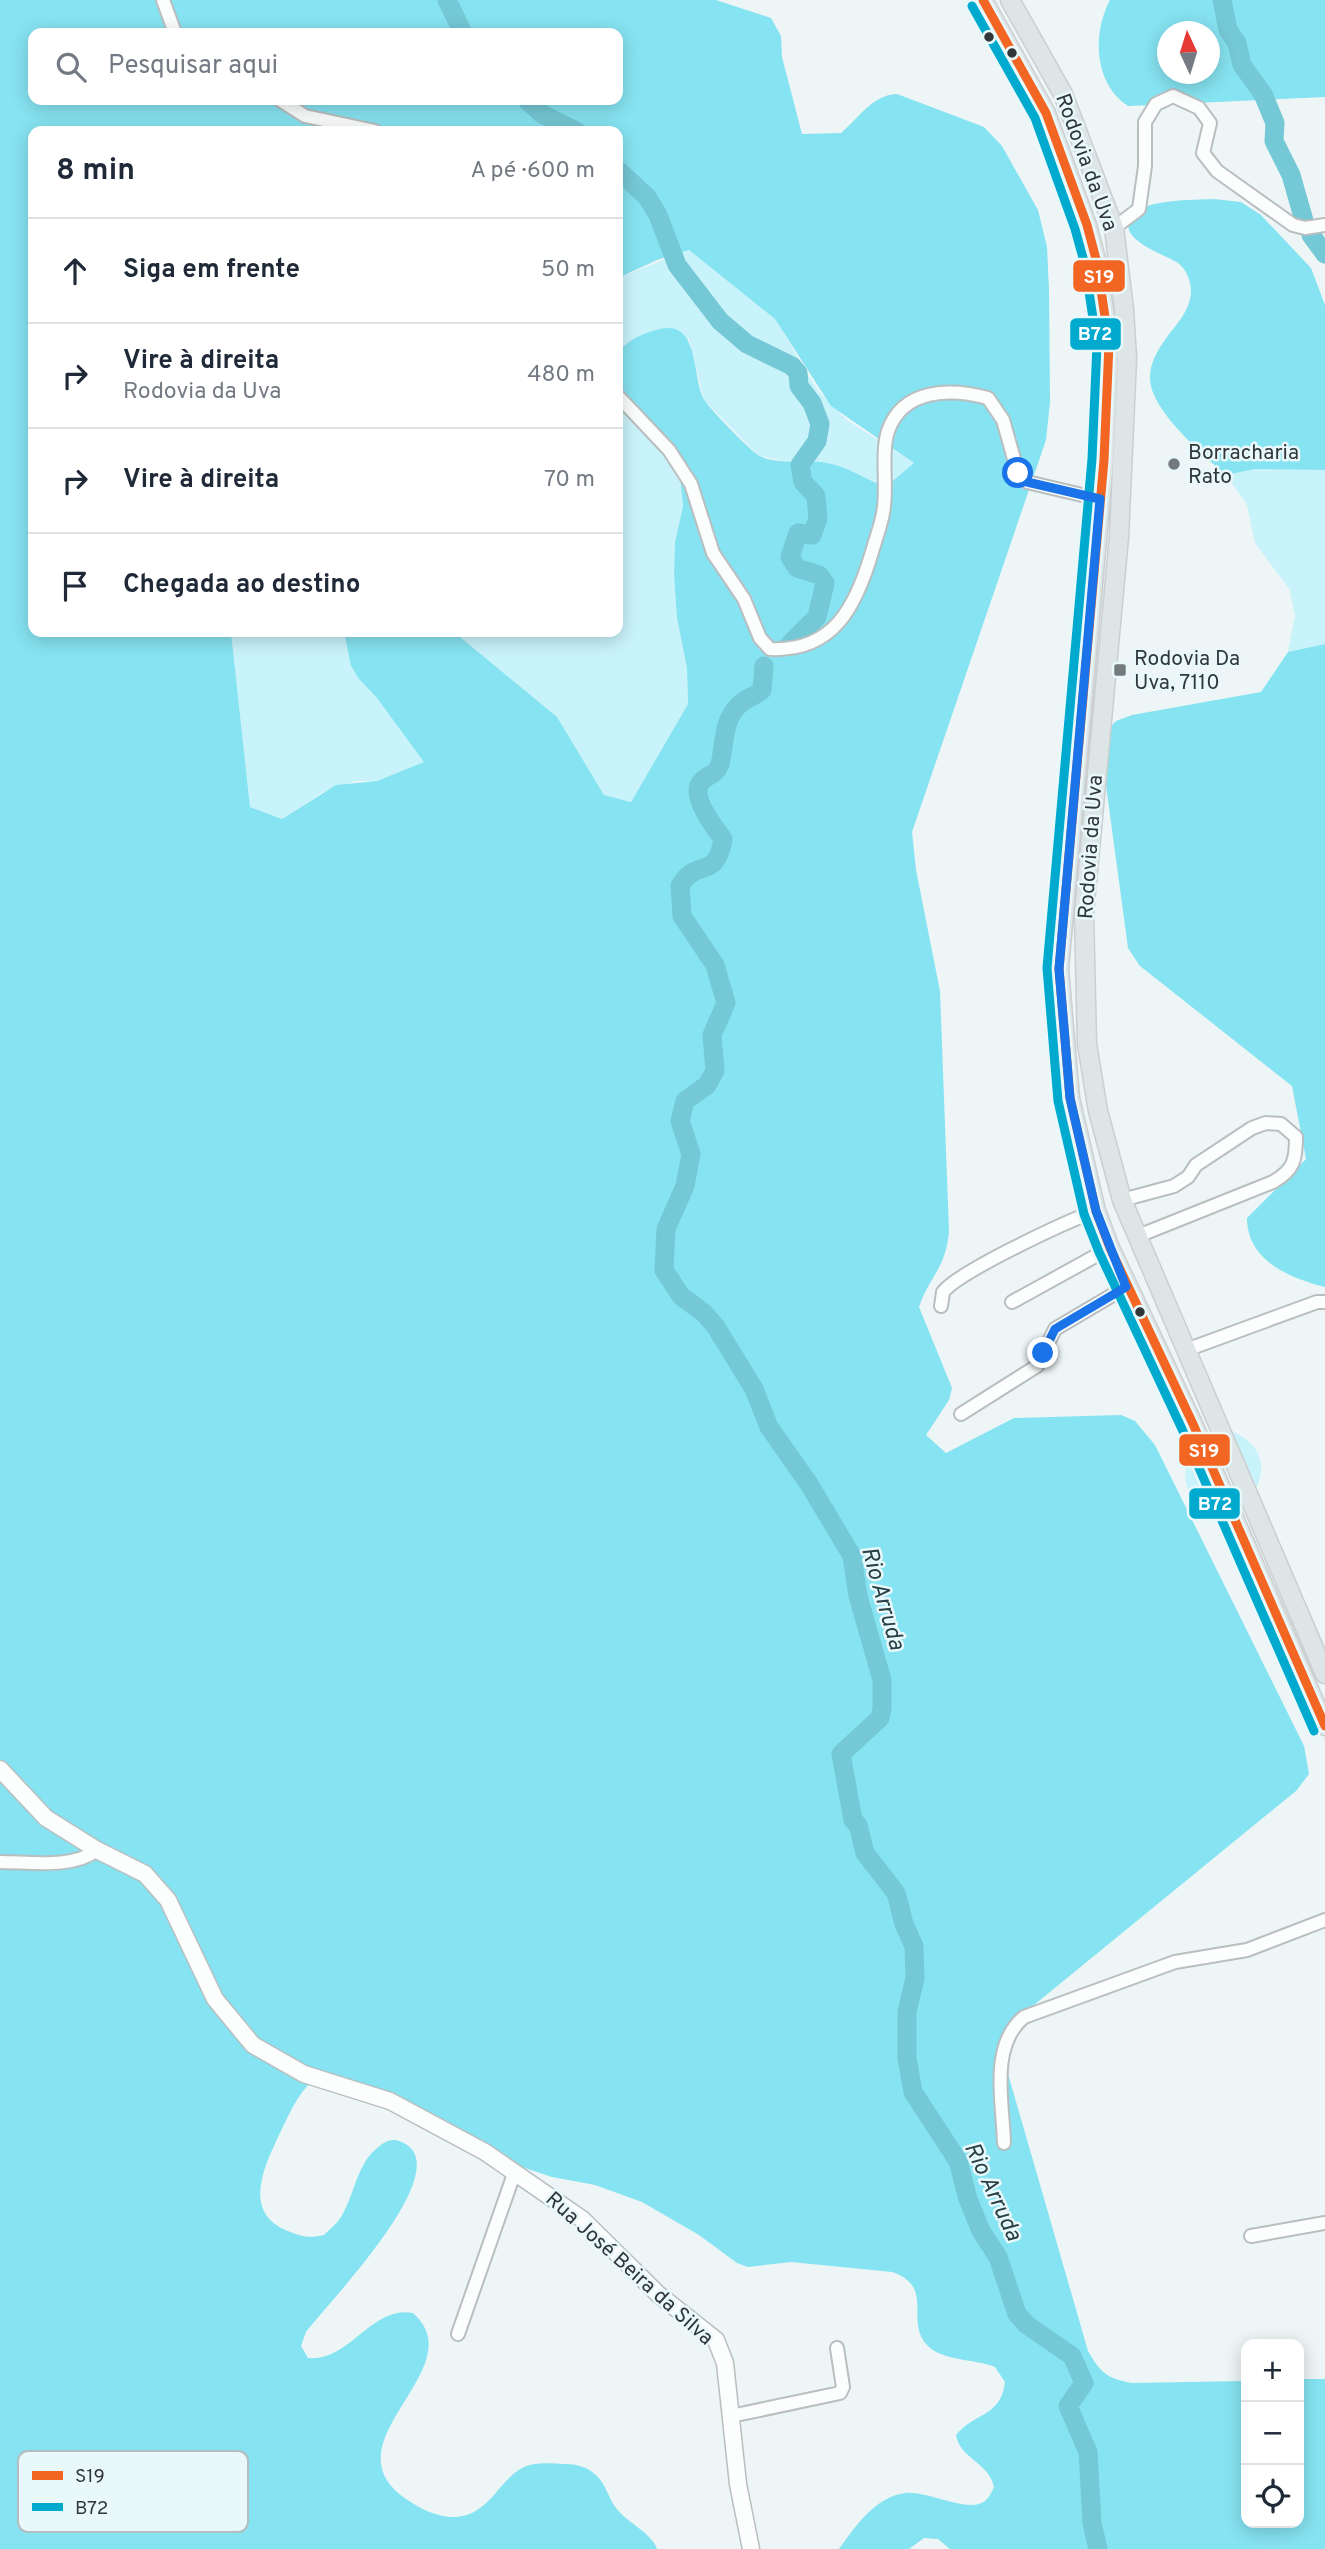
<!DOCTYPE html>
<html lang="pt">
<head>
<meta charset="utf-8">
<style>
	body { margin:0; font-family:Overpass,sans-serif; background:#f2f2f3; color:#1f2937 }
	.controls { position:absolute; right:21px; bottom:21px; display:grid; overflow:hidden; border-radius:14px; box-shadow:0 4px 18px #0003 }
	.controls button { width:63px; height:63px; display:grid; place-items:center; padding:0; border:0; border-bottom:2px solid #e0e1e3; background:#fff; color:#1f2937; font:35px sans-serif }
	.compass { position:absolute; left:1157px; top:21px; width:63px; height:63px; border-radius:50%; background:#fff; box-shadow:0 4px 18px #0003; rotate:356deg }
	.stop { position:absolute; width:21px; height:21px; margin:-16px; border:5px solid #1a73e8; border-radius:50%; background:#fff }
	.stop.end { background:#1a73e8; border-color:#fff; box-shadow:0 2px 7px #0008 }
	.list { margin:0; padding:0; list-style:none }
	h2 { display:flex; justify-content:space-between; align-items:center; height:91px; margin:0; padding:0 28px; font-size:30px }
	h2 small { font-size:23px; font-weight:400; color:#747a83 }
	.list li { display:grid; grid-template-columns:46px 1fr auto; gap:21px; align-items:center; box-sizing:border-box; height:105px; padding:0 28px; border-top:2px solid #e0e1e3 }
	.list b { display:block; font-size:26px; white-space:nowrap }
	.list p { margin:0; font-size:23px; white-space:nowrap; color:#747a83 }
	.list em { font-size:23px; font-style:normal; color:#747a83 }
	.icon { flex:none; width:38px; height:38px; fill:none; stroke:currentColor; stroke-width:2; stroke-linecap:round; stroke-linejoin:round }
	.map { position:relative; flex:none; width:1325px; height:2549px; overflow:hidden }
	.search { position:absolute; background:#fff; box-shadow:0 4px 18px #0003; left:28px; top:28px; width:595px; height:77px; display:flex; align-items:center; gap:18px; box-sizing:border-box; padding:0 24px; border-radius:14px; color:#747a83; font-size:26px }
	.panel { position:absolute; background:#fff; box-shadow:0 4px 18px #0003; left:28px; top:126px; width:595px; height:511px; border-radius:14px }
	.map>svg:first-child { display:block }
	.green { fill:#c9f3fb }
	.forest { fill:#86e3f1; fill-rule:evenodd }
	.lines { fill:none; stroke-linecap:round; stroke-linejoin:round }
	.river { stroke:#75c8d5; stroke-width:19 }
	.street-casing { stroke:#b9bfc1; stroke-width:16 }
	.secondary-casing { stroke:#b9bfc1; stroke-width:19 }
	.primary-casing { stroke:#cbcfd0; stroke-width:21 }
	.street { stroke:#fcfefe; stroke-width:12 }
	.secondary { stroke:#fcfefe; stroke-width:16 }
	.primary { stroke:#dde5e7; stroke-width:18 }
	.bus-1-casing { stroke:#e9f8fb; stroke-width:14 }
	.bus-2-casing { stroke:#e9f8fb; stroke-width:14 }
	.bus-1 { stroke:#f26522; stroke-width:9 }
	.bus-2 { stroke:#00a9ce; stroke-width:9 }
	.route { stroke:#1a73e8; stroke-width:9 }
	.bus-dot { fill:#313738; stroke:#e9f8fb; stroke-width:2.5 }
	.poi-dot { fill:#737a7b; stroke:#e9f8fb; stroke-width:2.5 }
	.labels { text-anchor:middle; stroke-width:5; stroke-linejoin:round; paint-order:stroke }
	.street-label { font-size:21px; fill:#313738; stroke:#e9f8fb }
	.poi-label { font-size:21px; fill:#313738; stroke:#e9f8fb; text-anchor:start }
	.water-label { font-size:23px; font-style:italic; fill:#274044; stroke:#e9f8fb }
	.key { fill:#e9f8fb; stroke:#b2bec0; stroke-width:2 }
	.key-label { font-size:19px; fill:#313738 }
	.line-badge { stroke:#e9f8fb; stroke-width:2.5 }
	.badge-label { font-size:19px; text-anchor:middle; font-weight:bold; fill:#fff }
</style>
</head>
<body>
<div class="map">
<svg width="1325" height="2549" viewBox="0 0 1325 2549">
	<rect width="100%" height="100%" fill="#edf5f7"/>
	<!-- green -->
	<path class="green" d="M689,250L775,319L818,391L847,420L914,463L887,486L827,463L783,461L758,455L704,400L689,339L628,342L618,351V278Z
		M618,386L679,467L683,506L675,542L674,575L677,618L687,668L688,704L631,802L604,795L557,717L454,632H618Z
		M1255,469L1325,470V644L1288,652L1295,616L1290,590L1255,543L1247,505L1226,475Z
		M231,632H344L351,666L359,679L377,698L425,762L377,781H356L323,792L282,819L250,807Z
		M1227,1430C1258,1439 1270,1464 1254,1493Z
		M1193,1449L1221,1513C1188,1505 1176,1479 1193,1449Z"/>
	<!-- forest -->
	<path class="forest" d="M0,0H716L771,18L781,36L782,57L802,134L841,133C859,118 872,95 897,94L984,127L1002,146L1038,210L1047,247L1049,290L1050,402L1046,440L912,832L916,870L940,991L949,1232C945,1270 930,1275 919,1307L952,1388L949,1400L926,1435L946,1453L1014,1418L1121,1415L1135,1421L1155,1445L1304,1746L1309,1774L1296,1791L1034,2005L1016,2022L1004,2060L1088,2351C1100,2372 1107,2379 1132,2383L1246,2381V2523H1299V2379H1325V2549H950L938,2539L924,2538L909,2549H839C855,2527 875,2497 905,2493C926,2490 969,2514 985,2501C989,2498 992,2491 994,2487C989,2462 960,2459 956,2435C975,2412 1001,2417 1005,2382L995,2367C976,2359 941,2361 927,2345C904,2321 936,2287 892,2272L791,2262L748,2267L737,2263L699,2235L642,2202L595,2185L552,2177L522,2167L416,2109L313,2080C296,2096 289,2115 279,2135C265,2165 243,2209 283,2229C299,2236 308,2239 324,2235C329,2230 335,2225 339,2220C354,2199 356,2165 376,2149C383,2143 390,2138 399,2141C466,2163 324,2307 306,2332L301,2346L308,2358C350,2362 371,2305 413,2313C476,2369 323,2442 406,2499C428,2514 456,2526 480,2508C496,2497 504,2478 522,2468C533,2462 551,2463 564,2464C577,2464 588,2467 597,2476C606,2485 609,2499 616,2508C627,2523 651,2532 657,2549H0ZM33,33H618V100H33ZM33,131H618V278L657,260L689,250L775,319L831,406L914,463L887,486C866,481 848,466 827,463C805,459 777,466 758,455C749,449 711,410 705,401C691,379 701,320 660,329C643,333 631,339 618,351V386L679,467L683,506L675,542L674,575L677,618L687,668L688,704L631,802L604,795L557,717L454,632H344L351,666L359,679L377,698L424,762L377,781L336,785L282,819L250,807L231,632H33Z
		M1110,0H1325V97L1128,106C1094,84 1092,34 1110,0ZM1168,32H1210V74H1168Z
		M1214,199L1241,202L1261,215L1311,268L1325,305V470L1255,469L1226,475C1204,456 1157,415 1151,386C1147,368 1156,352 1167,337C1177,324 1191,309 1191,291C1191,281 1186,269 1178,263C1165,254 1114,240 1132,215C1144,199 1195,200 1214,199Z
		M1325,644V1287C1289,1278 1247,1260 1247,1218L1306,1159L1292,1086L1140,966L1128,948L1105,778L1107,730L1116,721L1132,715L1261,692L1288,652Z"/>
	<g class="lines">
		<!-- river -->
		<path class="river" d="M447,0L463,33
			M1222,0L1228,30L1237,43L1242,65L1263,94L1275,123L1274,141L1291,175L1305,224
			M527,100L542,114L576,131
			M618,170L647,197L658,215L677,265L720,321L747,344L792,366L798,373L799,386L812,403L820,424L817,441L800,465L803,482L816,496L818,519L812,535L798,533L790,557L797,568L819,575L825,583L817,617L789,645
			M1311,235L1325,254
			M764,666L762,690C756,696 746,698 740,704C722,720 725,745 720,764C716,776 707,774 701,782C690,796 714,827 723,839C716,882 696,857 680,886L682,916L715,965L726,1003L712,1035L715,1071L707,1085L685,1101L680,1121L691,1154L685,1186L666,1229L664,1270L681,1296L704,1313L716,1327L754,1389L769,1427L809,1484L852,1556L858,1596L882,1680V1709L880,1718L841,1754L853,1820L858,1825L865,1853L896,1893L904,1924L914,1946L915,1978L907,2012V2058L913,2092L958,2161L968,2199L981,2231L998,2257L1017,2314L1027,2325L1072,2356L1084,2383L1068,2406L1088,2452L1092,2523L1098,2549"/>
		<!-- street casing -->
		<g class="street-casing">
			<path id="street" d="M163,0L175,33
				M280,100L305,116L375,131
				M1114,228L1139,209L1145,166V122L1156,104L1173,96L1199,108L1210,123L1203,153L1217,171L1293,225L1305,228L1325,225
				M618,396L669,450L691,484L713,553L744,599L760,638L770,649C834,652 856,606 872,552C876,537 883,521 884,506C887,483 881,453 888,431C903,388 951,388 988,398L1003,420L1018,473L1027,482L1099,499
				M1122,1200L1174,1186L1188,1177L1196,1165L1252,1128L1266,1123L1281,1124L1296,1137C1296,1160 1294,1170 1273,1182L1138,1236
				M1012,1302L1110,1248
				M941,1306L943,1292C960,1271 1067,1221 1096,1211
				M1186,1350L1317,1302H1325
				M961,1414L1037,1366L1055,1329L1126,1287
				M0,1862C30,1862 73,1869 97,1850
				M1004,2143C1003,2103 989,2046 1024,2017L1175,1962L1247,1950L1325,1920
				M1251,2236L1325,2223
				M458,2334L515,2171
				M731,2416L840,2393L843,2387L837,2348"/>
		</g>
		<!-- secondary casing -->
		<g class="secondary-casing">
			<path id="secondary" d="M0,1769L46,1818L97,1850L145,1874L168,1900L215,1999L253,2045L304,2074L390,2101L485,2152L582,2219L658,2294L716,2340L725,2363L738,2484L751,2549"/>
		</g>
		<!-- primary casing -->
		<g class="primary-casing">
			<path id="primary" d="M983,0L1046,113L1087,225L1097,263L1109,344L1104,460L1059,969L1070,1098L1096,1211L1110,1248L1193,1424L1325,1726
				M1010,0L1063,94L1114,228L1124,309L1127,358L1119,537L1084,914L1087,1044L1098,1111L1122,1200L1325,1674"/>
		</g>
		<!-- street -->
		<use href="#street" class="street"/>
		<!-- secondary -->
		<use href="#secondary" class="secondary"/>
		<!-- primary -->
		<use href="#primary" class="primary"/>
		<!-- bus-1 casing -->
		<g class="bus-1-casing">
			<path id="bus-1" d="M983,0L1046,113L1087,225L1097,263L1109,344L1104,460L1059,969L1070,1098L1096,1211L1110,1248L1193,1424L1325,1726"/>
		</g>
		<!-- bus-2 casing -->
		<g class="bus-2-casing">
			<path id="bus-2" d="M972,6L1035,118L1075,229L1085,265L1097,345L1092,459L1047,968L1058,1101L1084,1214L1099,1252L1182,1429L1314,1731"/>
		</g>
		<!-- bus-1 -->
		<use href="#bus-1" class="bus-1"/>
		<!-- bus-2 -->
		<use href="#bus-2" class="bus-2"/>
	</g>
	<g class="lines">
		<!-- route -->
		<path class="route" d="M1018,473L1027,482L1100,499L1059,969L1070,1098L1096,1211L1126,1287L1055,1329L1043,1353"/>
	</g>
	<!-- markers -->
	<g class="bus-dot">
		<circle cx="989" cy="37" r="6"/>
		<circle cx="1012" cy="53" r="6"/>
		<circle cx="1140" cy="1312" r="6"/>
	</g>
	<g class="poi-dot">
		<circle cx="1174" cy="464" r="7"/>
		<rect x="1113" y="663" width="14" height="14" rx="3.5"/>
	</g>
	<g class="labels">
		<!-- street labels -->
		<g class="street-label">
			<text transform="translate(1087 162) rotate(70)" y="7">Rodovia da Uva</text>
			<text transform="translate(1090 847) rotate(-86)" y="7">Rodovia da Uva</text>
			<text transform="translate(630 2268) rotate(42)" y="7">Rua José Beira da Silva</text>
		</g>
		<!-- poi labels -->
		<g class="poi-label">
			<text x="1188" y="459">Borracharia<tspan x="1188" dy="24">Rato</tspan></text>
			<text x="1134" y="665">Rodovia Da<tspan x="1134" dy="24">Uva, 7110</tspan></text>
		</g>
		<!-- water labels -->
		<g class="water-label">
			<text transform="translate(884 1598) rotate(74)" y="8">Rio Arruda</text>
			<text transform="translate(994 2191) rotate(65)" y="8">Rio Arruda</text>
		</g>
	</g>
	<!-- legend -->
	<rect x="18" y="2451" width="230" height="81" rx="10" class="key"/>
	<rect x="32" y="2471" width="31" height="9" fill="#f26522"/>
	<rect x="32" y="2503" width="31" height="8" fill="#00a9ce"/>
	<g class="key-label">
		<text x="75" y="2482">S19</text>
		<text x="75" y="2514">B72</text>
	</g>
	<g class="line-badge">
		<rect x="1072" y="259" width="54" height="34" rx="7" fill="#f26522"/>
		<rect x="1069" y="317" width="53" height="34" rx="7" fill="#00a9ce"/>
		<rect x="1178" y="1433" width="53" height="34" rx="7" fill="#f26522"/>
		<rect x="1188" y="1487" width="53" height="33" rx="7" fill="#00a9ce"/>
	</g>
	<g class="badge-label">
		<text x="1099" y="283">S19</text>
		<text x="1095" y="340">B72</text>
		<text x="1204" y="1457">S19</text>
		<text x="1215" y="1510">B72</text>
	</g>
</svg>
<div class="controls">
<button>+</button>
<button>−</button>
<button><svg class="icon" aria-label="locate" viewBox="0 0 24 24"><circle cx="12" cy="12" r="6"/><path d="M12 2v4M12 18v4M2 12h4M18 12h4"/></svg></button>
</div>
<svg class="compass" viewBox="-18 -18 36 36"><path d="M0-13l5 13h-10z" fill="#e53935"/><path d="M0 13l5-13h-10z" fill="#747a83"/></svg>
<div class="stop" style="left:1018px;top:473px"></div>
<div class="stop end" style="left:1043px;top:1353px"></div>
<div class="search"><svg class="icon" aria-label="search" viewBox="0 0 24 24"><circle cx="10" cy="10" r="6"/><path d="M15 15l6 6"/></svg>Pesquisar aqui</div>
<section class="panel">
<h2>8 min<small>A pé · 600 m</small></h2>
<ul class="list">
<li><svg class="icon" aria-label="ahead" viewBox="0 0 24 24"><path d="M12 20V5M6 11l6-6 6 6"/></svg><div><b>Siga em frente</b></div><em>50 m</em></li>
<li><svg class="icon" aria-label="right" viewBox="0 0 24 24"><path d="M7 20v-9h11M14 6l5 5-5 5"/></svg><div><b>Vire à direita</b><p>Rodovia da Uva</p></div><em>480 m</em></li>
<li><svg class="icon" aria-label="right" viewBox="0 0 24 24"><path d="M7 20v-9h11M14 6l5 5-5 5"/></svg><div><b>Vire à direita</b></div><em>70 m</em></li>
<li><svg class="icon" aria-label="arrive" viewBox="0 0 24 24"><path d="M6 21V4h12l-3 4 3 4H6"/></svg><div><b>Chegada ao destino</b></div></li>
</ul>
</section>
</div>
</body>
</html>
